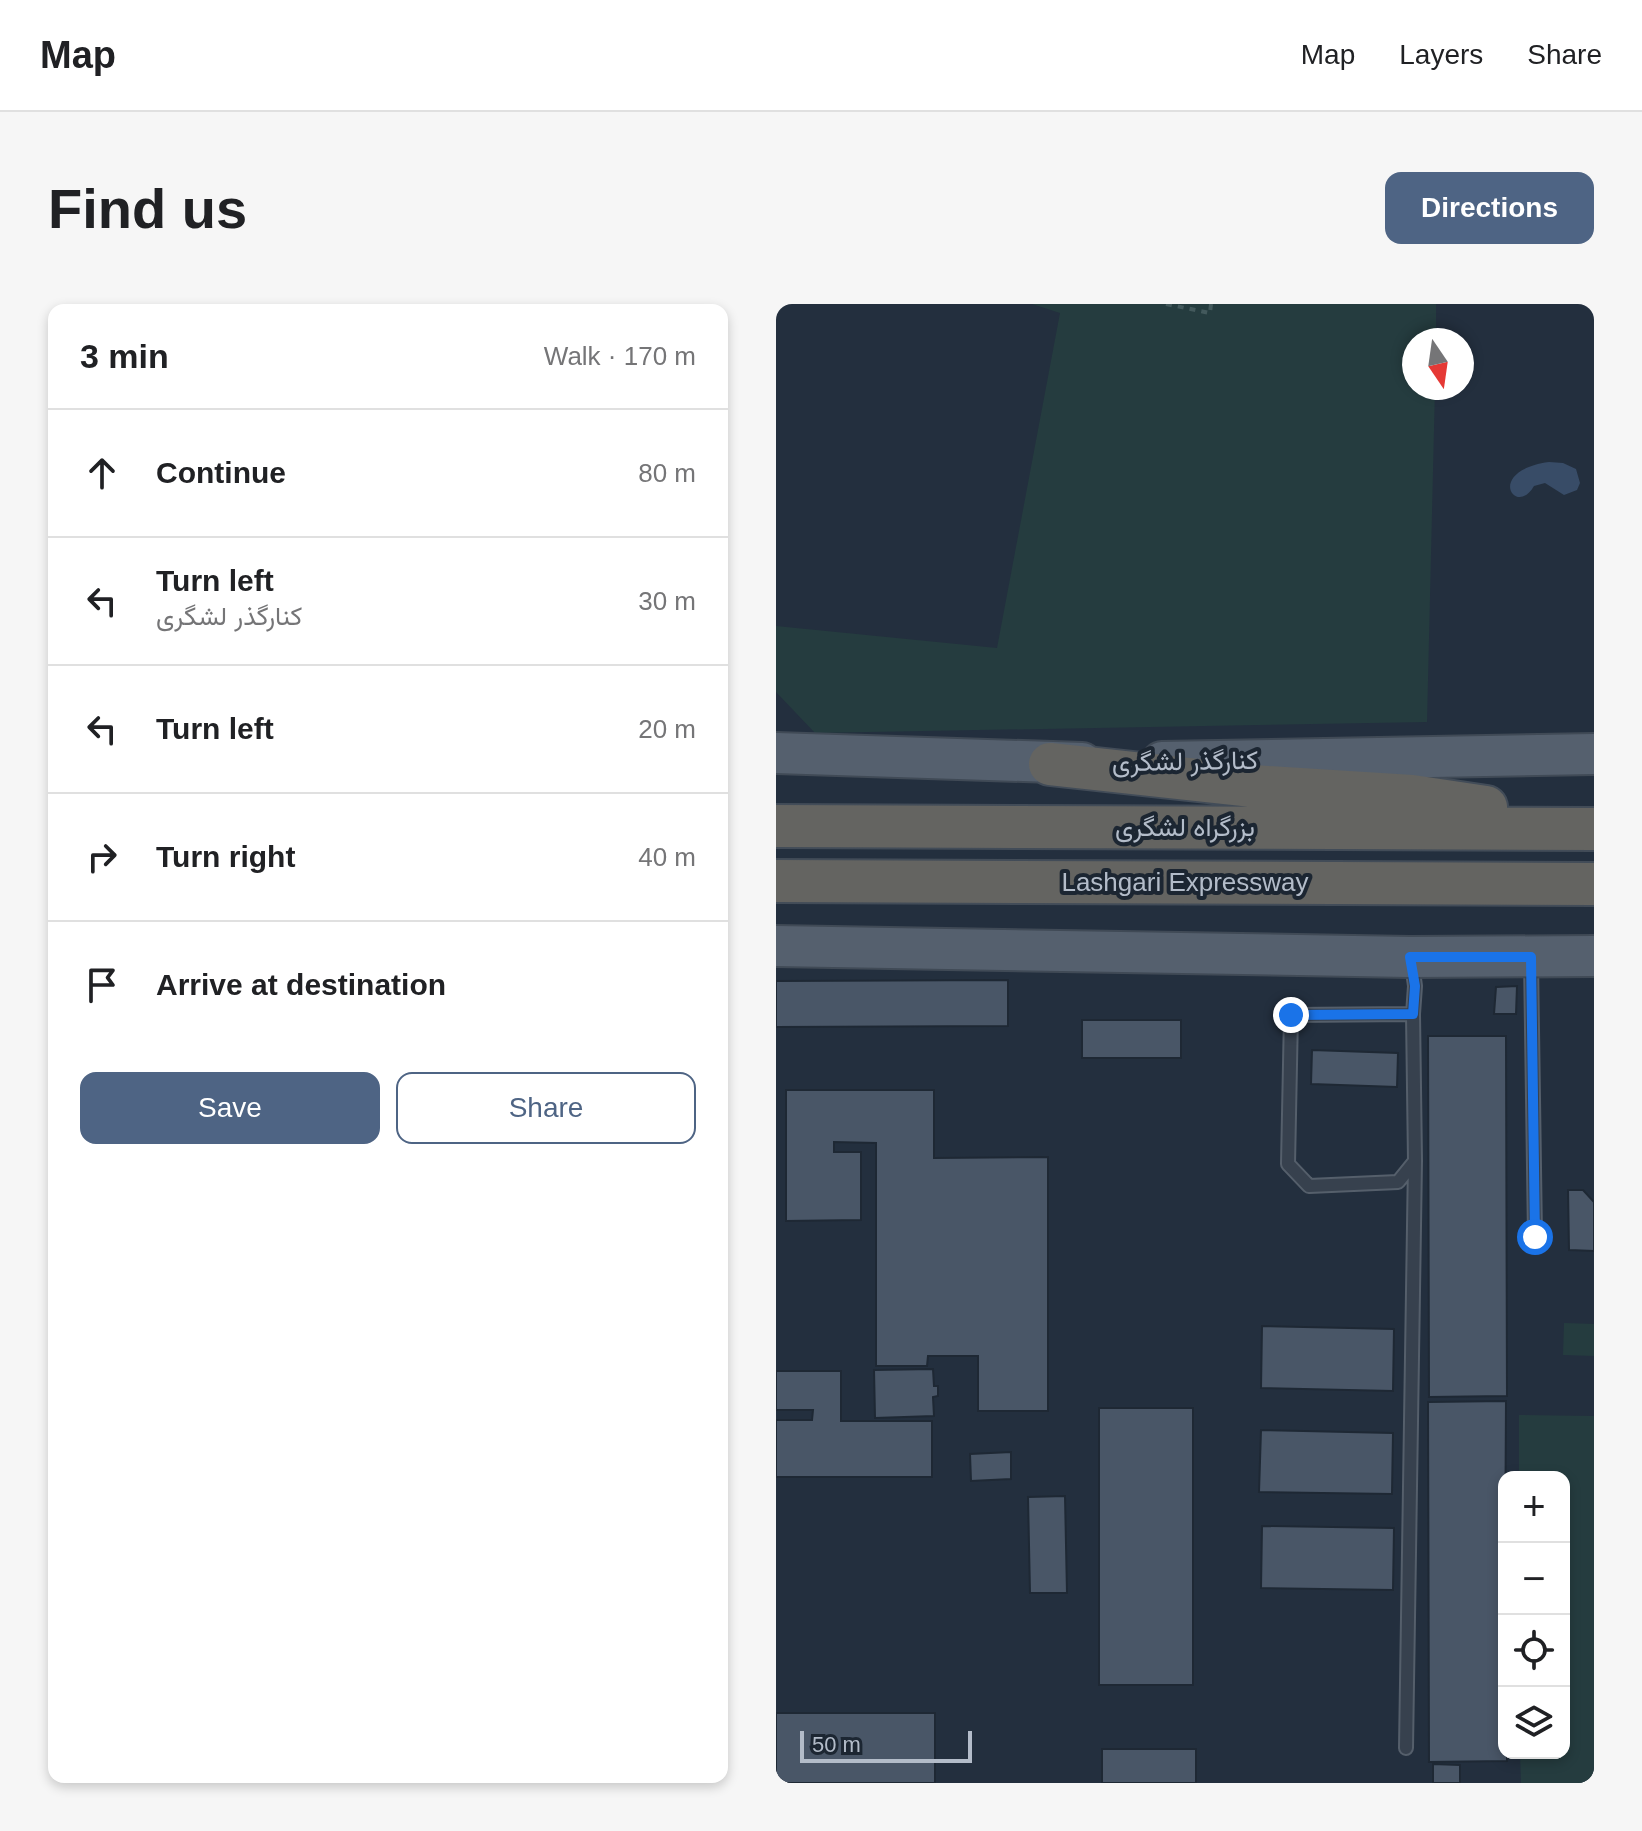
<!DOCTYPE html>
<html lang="en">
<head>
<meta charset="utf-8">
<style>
	body { margin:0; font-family:Helvetica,Vazirmatn,sans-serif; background:#f6f6f6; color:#202124 }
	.controls { position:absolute; right:24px; bottom:24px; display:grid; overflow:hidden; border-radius:16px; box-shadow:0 4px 12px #0003 }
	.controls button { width:72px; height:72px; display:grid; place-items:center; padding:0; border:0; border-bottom:2px solid #e0e0e0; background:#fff; color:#202124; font:40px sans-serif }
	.compass { position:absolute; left:626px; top:24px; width:72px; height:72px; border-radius:50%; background:#fff; box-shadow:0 4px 12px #0003; rotate:167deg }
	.scale { position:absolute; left:24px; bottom:20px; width:172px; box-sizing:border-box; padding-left:8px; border:4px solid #b3bcc9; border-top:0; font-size:22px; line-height:28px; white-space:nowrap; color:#b3bcc9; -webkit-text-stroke:6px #1c2632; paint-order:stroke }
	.stop { position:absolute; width:24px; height:24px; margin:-18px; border:6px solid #1a73e8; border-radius:50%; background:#fff }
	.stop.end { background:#1a73e8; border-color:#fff; box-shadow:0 2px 8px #0008 }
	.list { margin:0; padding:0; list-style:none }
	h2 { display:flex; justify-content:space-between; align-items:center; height:104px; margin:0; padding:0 32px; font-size:34px }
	h2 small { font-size:26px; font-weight:400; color:#757577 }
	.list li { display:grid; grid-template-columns:52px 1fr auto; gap:24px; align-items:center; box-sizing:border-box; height:128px; padding:0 32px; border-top:2px solid #e0e0e0 }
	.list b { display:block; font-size:30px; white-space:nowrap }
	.list p { margin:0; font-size:26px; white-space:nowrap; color:#757577 }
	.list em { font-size:26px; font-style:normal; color:#757577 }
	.actions { display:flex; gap:16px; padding:24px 32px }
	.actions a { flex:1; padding:18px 0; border:2px solid #4e6484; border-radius:16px; text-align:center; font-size:28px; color:#4e6484 }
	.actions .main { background:#4e6484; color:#fff }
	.icon { flex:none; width:44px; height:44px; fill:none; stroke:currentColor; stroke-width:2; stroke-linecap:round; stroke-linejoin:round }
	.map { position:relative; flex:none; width:818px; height:1479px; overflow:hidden; border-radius:16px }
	header { display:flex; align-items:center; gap:48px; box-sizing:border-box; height:112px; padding:0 40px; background:#fff; border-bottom:2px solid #e0e0e0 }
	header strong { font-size:38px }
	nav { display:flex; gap:44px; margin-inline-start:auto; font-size:28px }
	.intro { display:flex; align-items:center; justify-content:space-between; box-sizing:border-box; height:192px; padding:0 48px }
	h1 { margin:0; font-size:56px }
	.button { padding:20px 36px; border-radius:16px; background:#4e6484; color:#fff; font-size:28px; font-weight:700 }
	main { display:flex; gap:48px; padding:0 48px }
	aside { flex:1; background:#fff; border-radius:16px; box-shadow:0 4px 12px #0003 }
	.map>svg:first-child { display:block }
	.green { fill:#253c3f }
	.water { fill:#384c67 }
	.building { fill:#495667; stroke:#1e2834; stroke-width:2 }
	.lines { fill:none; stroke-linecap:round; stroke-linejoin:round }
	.service-casing { stroke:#555f6b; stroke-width:16 }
	.primary-casing { stroke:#404a56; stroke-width:44 }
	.trunk-casing { stroke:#424c58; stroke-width:46 }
	.path { stroke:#43595c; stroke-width:4; stroke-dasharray:6 6; stroke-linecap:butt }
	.service { stroke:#37414e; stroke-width:12 }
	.primary { stroke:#55606e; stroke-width:40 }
	.trunk { stroke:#646461; stroke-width:42 }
	.route { stroke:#1a73e8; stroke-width:10 }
	.labels { text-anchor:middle; stroke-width:8; stroke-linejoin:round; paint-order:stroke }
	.street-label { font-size:26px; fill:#b3bcc9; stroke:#1c2632 }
</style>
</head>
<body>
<header>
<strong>Map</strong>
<nav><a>Map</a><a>Layers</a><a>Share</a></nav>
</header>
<div class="intro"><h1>Find us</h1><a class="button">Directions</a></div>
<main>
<aside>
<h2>3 min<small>Walk · 170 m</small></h2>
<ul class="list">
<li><svg class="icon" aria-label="ahead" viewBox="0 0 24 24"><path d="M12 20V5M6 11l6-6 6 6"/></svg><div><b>Continue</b></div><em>80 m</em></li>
<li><svg class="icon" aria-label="left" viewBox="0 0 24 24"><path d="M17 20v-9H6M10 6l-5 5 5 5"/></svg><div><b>Turn left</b><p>کنارگذر لشگری</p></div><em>30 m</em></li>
<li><svg class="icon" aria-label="left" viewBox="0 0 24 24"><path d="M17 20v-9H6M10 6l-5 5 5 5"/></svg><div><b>Turn left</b></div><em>20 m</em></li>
<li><svg class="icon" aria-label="right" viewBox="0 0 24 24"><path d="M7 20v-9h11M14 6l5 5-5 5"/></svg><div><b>Turn right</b></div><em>40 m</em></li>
<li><svg class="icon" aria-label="arrive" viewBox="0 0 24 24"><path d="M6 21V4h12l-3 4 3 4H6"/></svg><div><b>Arrive at destination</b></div></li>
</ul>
<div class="actions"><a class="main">Save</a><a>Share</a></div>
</aside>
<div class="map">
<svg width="818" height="1479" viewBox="0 0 818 1479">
	<rect width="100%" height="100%" fill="#232f3e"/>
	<!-- green -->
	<path class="green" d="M256,0H660V36H638V84H659L651,418L39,429L0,388V322L221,344L284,9Z
		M788,1019L818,1020V1052L787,1051Z
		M743,1111L818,1112V1479H745L744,1449H788V1173H743Z"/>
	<!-- water -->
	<path class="water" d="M773,158L787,159L800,165L804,179L801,186L788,191L769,179L758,182C740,214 708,167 773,158Z"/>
	<!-- building -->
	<path class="building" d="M232,676V722L0,723V677Z
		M741,682L740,710H718L720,683Z
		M306,716H405V754H306Z
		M652,732H730L731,1092L653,1093Z
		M536,746L622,749L621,783L535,780Z
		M10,786H158V854L272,853V1107H202V1052H152L151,1062H100V839L58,838V848H85V916L10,917Z
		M792,886H807L818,898V947L793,946Z
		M486,1022L618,1025L617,1087L485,1084Z
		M157,1065L158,1082H162V1092L157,1093L158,1112L99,1114L98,1066Z
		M0,1067H65V1117H156V1173H0V1116H36L37,1106H0Z
		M730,1097L728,1449H731V1457L653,1458L652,1098Z
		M323,1104H417V1381H323Z
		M485,1126L617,1129L616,1190L483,1188Z
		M235,1148V1175L195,1177L194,1150Z
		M289,1192L291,1289H254L252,1193Z
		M486,1222L618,1224L617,1286L485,1284Z
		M0,1409H159V1479H0Z
		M326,1445H420V1479H326Z
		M657,1460L684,1461V1479H657Z"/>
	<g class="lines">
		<!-- service casing -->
		<g class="service-casing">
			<path id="service" d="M755,656L759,933
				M636,660L639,682L637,710L515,711L512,860L533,882L622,878L639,857L637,710
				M630,1444L639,857"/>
		</g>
		<!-- primary casing -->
		<g class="primary-casing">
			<path id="primary" d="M0,449L306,459
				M386,458L818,450
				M0,642L634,653L818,652"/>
		</g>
		<!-- trunk casing -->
		<g class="trunk-casing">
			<path id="trunk" d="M274,460L477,482L636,492L710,503
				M0,522L818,525
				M0,577L818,580"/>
		</g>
		<!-- path -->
		<path class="path" d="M390,0L434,9L435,0"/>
		<!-- service -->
		<use href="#service" class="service"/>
		<!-- primary -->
		<use href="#primary" class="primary"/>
		<!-- trunk -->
		<use href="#trunk" class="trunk"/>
	</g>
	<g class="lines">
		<!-- route -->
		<path class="route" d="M515,711L637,710L639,682L634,653H755L759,933"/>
	</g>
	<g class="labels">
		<!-- street labels -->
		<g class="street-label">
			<text transform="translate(409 457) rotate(-1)" y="9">کنارگذر لشگری</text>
			<text x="409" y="532">بزرگراه لشگری</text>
			<text x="409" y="587">Lashgari Expressway</text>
		</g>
	</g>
</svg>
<div class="controls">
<button>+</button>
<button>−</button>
<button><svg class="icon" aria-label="locate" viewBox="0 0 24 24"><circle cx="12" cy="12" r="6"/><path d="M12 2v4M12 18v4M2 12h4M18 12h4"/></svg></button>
<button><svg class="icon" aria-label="layers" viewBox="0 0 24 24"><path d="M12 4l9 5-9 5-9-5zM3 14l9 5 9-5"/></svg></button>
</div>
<svg class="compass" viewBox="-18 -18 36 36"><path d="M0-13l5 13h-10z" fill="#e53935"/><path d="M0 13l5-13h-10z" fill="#757577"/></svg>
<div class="scale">50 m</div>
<div class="stop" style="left:759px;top:933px"></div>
<div class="stop end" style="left:515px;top:711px"></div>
</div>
</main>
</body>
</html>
